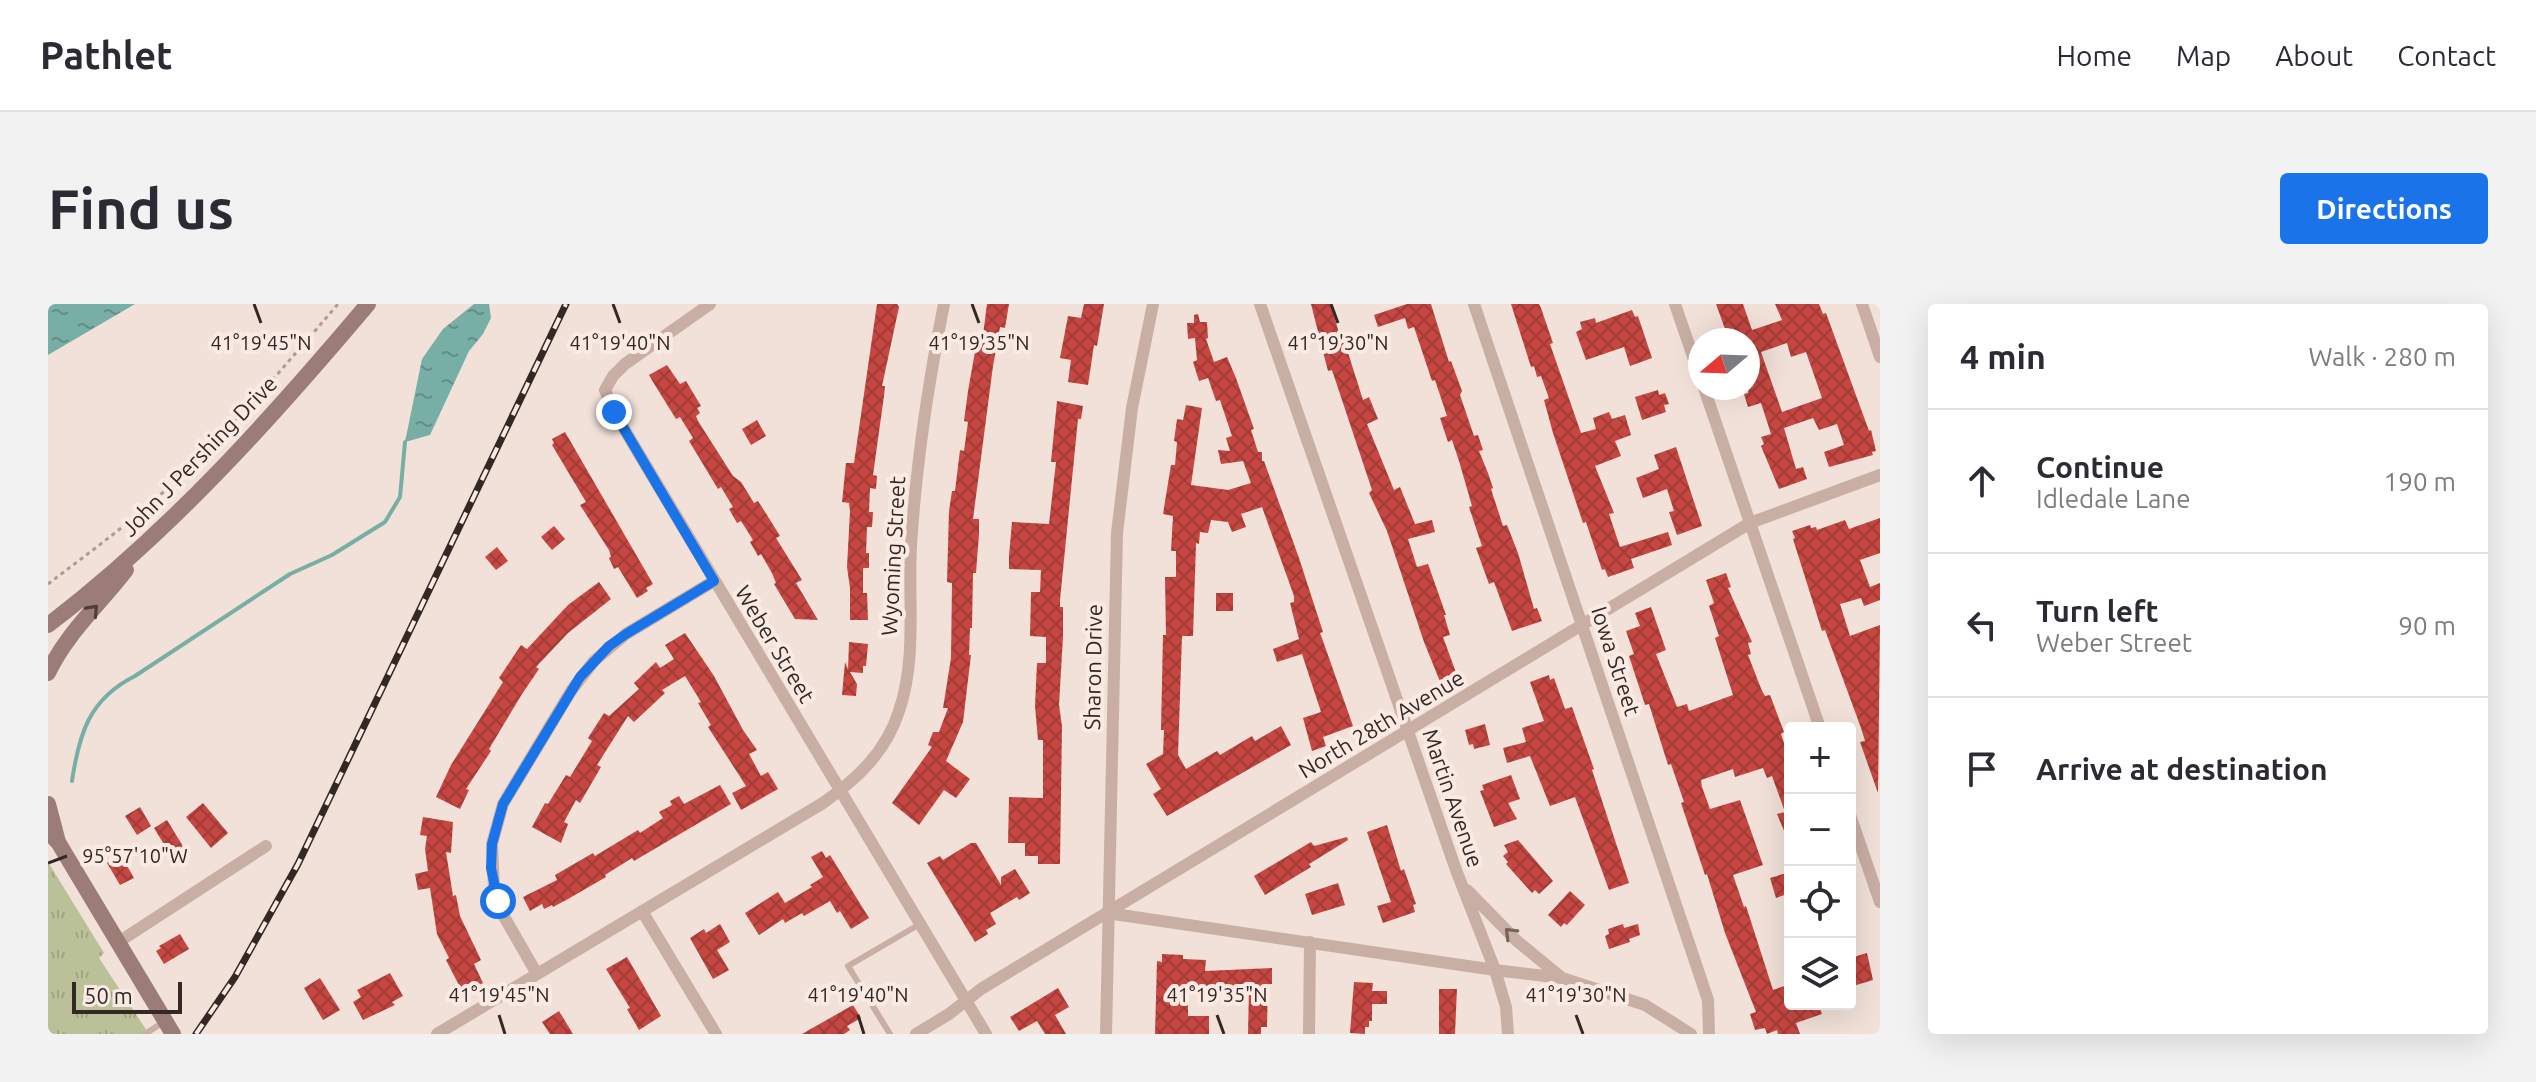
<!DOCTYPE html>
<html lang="en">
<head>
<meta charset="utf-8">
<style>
	body { margin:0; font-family:Ubuntu,sans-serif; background:#f2f2f3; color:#2b2b33 }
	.controls { position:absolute; right:24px; bottom:24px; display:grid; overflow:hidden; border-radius:8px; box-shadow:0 8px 32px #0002 }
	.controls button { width:72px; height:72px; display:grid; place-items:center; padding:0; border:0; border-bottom:2px solid #e1e1e2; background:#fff; color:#2b2b33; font:40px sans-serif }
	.compass { position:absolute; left:1640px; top:24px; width:72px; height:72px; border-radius:50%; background:#fff; box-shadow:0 8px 32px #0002; rotate:251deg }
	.scale { position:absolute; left:24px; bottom:20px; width:110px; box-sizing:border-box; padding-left:8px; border:4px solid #342826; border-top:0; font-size:22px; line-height:28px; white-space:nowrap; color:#342826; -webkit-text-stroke:6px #f9ebe4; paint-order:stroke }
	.stop { position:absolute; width:24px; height:24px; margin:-18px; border:6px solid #1a73e8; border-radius:50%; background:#fff }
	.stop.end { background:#1a73e8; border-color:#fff; box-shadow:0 2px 8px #0008 }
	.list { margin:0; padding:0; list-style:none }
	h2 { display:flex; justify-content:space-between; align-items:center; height:104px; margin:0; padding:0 32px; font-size:34px }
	h2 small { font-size:26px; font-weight:400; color:#7c7c81 }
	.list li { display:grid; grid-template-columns:52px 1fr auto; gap:24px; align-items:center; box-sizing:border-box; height:144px; padding:0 32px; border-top:2px solid #e1e1e2 }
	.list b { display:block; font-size:30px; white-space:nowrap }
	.list p { margin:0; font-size:26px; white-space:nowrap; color:#7c7c81 }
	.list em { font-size:26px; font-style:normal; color:#7c7c81 }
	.icon { flex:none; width:44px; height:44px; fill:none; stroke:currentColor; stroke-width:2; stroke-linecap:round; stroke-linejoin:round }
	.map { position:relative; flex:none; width:1832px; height:730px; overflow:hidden; border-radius:8px }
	header { display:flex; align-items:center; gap:48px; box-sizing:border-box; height:112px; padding:0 40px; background:#fff; border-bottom:2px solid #e1e1e2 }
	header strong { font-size:38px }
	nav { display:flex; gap:44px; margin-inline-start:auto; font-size:28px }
	.intro { display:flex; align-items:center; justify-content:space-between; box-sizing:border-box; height:192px; padding:0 48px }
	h1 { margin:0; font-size:56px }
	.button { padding:20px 36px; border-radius:8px; background:#1a73e8; color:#fff; font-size:28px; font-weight:700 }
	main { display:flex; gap:48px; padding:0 48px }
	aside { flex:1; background:#fff; border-radius:8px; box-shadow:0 8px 32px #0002 }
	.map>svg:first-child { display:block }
	.park { fill:url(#park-tufts) }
	.water { fill:url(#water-ripples) }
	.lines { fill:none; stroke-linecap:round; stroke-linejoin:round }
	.stream { stroke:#77aea6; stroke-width:4 }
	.building { fill:url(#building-cross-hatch); fill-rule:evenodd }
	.path { stroke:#b5988f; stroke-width:3; stroke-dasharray:4 4; stroke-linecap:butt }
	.service { stroke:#c9aea4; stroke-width:6 }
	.minor { stroke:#c9aea4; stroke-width:12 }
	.secondary { stroke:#9c7c76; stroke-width:16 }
	.rail-casing { stroke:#342826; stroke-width:7 }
	.rail { stroke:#f9ebe4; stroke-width:4; stroke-dasharray:12; stroke-linecap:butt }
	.oneway { stroke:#4e3d3a }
	.oneway2 { stroke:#77645f }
	.route { stroke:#1a73e8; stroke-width:10 }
	.ticks { fill:none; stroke:#342826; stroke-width:3 }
	.labels { text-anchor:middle; stroke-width:8; stroke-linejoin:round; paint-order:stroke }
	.street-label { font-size:22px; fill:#342826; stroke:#f9ebe4 }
	.ticks-label { font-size:20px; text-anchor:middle; fill:#342826; stroke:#f9ebe4; stroke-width:8; stroke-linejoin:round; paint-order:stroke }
</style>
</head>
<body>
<header>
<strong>Pathlet</strong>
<nav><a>Home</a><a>Map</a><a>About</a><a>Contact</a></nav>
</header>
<div class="intro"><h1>Find us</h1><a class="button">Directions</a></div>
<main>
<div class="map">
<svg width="1832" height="730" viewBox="0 0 1832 730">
	<defs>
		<pattern id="park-tufts" width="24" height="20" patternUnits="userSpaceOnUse" patternTransform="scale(2)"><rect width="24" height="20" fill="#bac098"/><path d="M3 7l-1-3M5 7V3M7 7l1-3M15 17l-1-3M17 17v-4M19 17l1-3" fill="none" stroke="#a0a583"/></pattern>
		<pattern id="water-ripples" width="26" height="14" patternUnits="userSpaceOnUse" patternTransform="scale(2)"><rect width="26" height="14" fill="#77aea6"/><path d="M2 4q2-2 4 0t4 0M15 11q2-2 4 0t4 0" fill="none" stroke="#628e87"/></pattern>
		<pattern id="building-cross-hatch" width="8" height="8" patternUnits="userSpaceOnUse" patternTransform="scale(2)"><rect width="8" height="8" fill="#c64741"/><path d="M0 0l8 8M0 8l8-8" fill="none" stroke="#a23b36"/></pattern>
	</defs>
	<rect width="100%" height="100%" fill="#f1e1d8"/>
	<!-- park -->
	<path class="park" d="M0,558L56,649L51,654L101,730H0Z"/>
	<!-- water -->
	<path class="water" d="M0,0H87L0,51Z
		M426,0H441L443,14L435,30L421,47L382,131L357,138L374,55L395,25Z"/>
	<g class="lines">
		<!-- stream -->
		<path class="stream" d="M24,477C31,430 41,395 87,372L242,270L284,251L337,218L352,193L357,138"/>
	</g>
	<!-- building -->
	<path class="building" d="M829,0H849L851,3L834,82H837L836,92L825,171L829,172L828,185L822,184L821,208H825L824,223H819L818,249H821V264H815V289H819L820,316H802V284L799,263L802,207L801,199L794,198L798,159H806Z
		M939,0H961L957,24L952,23L945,62L925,215H931V230L928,269H925L924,324H922L921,351H923L915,418L898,457L922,475L908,494L896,486L871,521L844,499L884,443L880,441L885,428H891L900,404H895L903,354L904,279L899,278L901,207L904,187H907L912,146L916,147L920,118L916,117L920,87L930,31H935Z
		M1036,0H1056L1049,42L1046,41L1040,81L1020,78L1023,56L1012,54L1020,12L1033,14Z
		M1263,0H1283L1293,37L1296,36L1315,96L1321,93L1330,115L1319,120L1346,186L1352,183L1367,220L1384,216L1387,228L1360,235L1369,263L1380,260L1398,311H1396L1402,331L1395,333L1410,374L1393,380L1376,338L1339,227L1321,189L1324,186L1284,66L1280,67Z
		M1359,0H1383L1401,58L1403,57L1414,87L1412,91L1426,132L1430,131L1435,146L1431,147L1440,169L1445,184L1443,185L1455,222L1459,221L1470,249L1486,305L1489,304L1494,317L1464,327L1446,278L1441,280L1428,244L1434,242L1421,203L1424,202L1411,157L1404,136L1400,138L1392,114L1399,112L1387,76L1384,77L1366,23L1360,25L1357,14L1330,23L1326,11Z
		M1463,0H1491L1493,4L1505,39L1502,40L1533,129L1548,125L1545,114L1561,108L1564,115L1577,111L1583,131L1567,137L1573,152L1547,162L1566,209L1561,210L1572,243L1620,228L1624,241L1583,255L1586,264L1560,273L1557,265L1554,266L1538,218L1535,219L1505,129L1496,96L1501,94L1493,72L1489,73L1486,62L1483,63Z
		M1668,0H1695L1704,26L1734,16L1727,0H1771L1775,10L1778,9L1821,127L1823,126L1828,147L1824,148L1825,151L1781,163L1776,148L1796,141L1789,120L1771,126L1765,114L1736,124L1748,165L1755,163L1759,175L1731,185L1713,142L1716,140L1713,133L1723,130L1713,99L1700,103L1696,90L1700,89V36H1676L1673,26L1677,25ZM1739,39L1743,53L1758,48L1774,94L1734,108L1713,48Z
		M1584,6L1587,13L1590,12L1604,54L1582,62L1576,43L1538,56L1528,28L1534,25L1532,18L1547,14L1548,19Z
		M1150,10L1152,18H1159L1160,34L1158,35L1166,58L1179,53L1188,74L1206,125L1203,126L1210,148H1214V157H1216L1251,254L1275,328L1272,329L1275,337L1305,422L1275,433L1278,442L1264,447L1255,414L1273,408L1254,350L1229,358L1225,345L1251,335L1242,299L1246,298V292L1214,203L1193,210L1198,223L1184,228L1180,218L1163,216L1160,229L1152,228L1151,240L1148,239L1145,332H1134L1130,451L1138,465L1169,447L1172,451L1204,432L1207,437L1233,422L1243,441L1119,512L1105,490L1113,485L1098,460L1115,450L1116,426H1113L1115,331H1118L1117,273H1128V247H1123L1125,212L1115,210L1123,161H1127L1129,138L1126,137L1129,115L1135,116L1138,101L1154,104L1143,181L1180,186L1203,179L1195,157L1173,160L1170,146L1182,147L1178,134L1184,132L1172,96L1168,97L1160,74L1151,77L1145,58L1149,56L1147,34L1140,35L1139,19H1146V11Z
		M619,61L632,80L638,77L653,102L649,104L652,109L648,112L650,117L685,172L693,178L706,199L710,197L719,211L732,232L728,234L754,276L748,279L770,316L747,315L726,280L728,279L724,269L713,250L710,252L702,238L705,236L693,217L689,219L681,205L685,203L673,183L670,185L641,137L645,134L632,113L628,115L605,78L601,71Z
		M1610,86L1611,91L1617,89L1621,100L1616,101L1618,108L1594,116L1587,93Z
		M1009,97L1035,102L1033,115H1030L1012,296V303H1015V333L1011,401L1014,422L1012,560H990V552H977V539H960L961,493L995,494V436H990L987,402L989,359H998V333L982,332L983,288H992L993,266L961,265V252L964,218L1001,220L1008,158H1003Z
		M709,116L718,132L703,141L694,125Z
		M517,128L605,280L598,284L600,287L589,294L570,263L566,265L561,254L563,253L561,246L532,201L538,198L504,141L506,139L504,135Z
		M1628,143L1654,222L1629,231L1621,208L1626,207L1619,185L1595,194L1588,174L1611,165L1606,151Z
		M1832,214V249L1812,256L1822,283L1832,279V296L1816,302L1813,294L1792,300L1802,332L1832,321L1830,489L1812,438L1817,437L1813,424L1777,326L1774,327L1745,235L1747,234L1744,227L1762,221L1763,224L1768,223L1769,226L1797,216L1801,225Z
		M506,222L517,235L504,246L493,233Z
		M449,243L460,257L448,266L437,253Z
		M1678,269L1683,283L1680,284L1704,338L1700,339L1703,350L1700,351L1714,387L1717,392L1722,391L1736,428L1733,430L1742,457V541L1729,510L1737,508L1724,472L1719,474L1715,464L1687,473L1685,465L1653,476L1654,483L1662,505L1692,496L1715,561L1685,571L1696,603L1698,602L1725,686L1742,680V700H1770L1774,710L1748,719L1752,730H1730L1729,726L1719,730L1717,724L1707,726L1702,710L1708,708L1677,629L1659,570L1657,571L1633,499L1636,498L1623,460L1620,461L1601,400L1597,401L1581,352L1586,350L1578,327L1592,322L1587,309L1603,303L1618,346L1608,350L1629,403L1639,400L1641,407L1685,391L1667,334L1671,332L1661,302L1666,299L1658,276Z
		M551,278L563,295L520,329L488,363L491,365L474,390L441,445L443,447L418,485L421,486L412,505L388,493L403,461L455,378L451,374L473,341L479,345L520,301Z
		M1168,289H1185V307H1168Z
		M637,329L666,372L695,426L709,446L701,450L713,472L720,468L730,485L693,506L684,489L698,482L660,423L663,421L650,399L653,398L637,372L614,386L617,389L586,418L580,412L549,461L553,463L532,499L528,496L516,518L520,520L513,539L484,523L497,499L500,500L518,471L522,473L544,437L540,434L556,409L561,412L591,385L586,379L608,358L612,364L626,355L617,341Z
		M801,338L820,340L818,362H815V369L802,368L809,380L808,392L794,391L797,358L800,365Z
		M1501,371L1502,376L1506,374L1517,405L1524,403L1546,465L1544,466L1581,579L1561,586L1527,493L1502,502L1482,452L1459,459L1455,444L1478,438L1474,424L1496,417L1482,378Z
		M1437,420L1442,441L1426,445L1425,440L1421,441L1417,426Z
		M1463,471L1472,495L1460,499L1469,515L1446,523L1432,487L1436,486L1434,481Z
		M672,481L683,500L586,557L584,554L557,571L558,573L520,595L505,603L504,601L496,605L494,600L482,607L475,593L509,576L507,571L545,549L547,552L590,526L592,529L615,514L611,508L624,501L622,497L631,492L636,500Z
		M155,499L180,529L163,544L138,513Z
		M92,503L103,522L89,531L77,512Z
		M375,513L405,518L403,549L398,548L405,592L408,591L412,612L433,656L426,660L435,679L415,689L398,656L401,654L389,630L382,584L370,586L367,570L380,567L377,545L379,532L372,531Z
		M119,516L136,544L123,552L106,524Z
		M1339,521L1353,567L1356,565L1368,600L1365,601L1367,608L1335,619L1329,602L1343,598L1319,528Z
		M1299,533L1300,536L1261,560L1263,563L1217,591L1206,572L1263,538L1266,542Z
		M1470,536L1505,577L1491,590L1487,586L1484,589L1458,560L1460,558L1455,552L1460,548L1456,541Z
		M923,539H928L953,581V573L967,565L982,589L971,596L969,593L942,609L948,620L938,626L940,630L927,638L879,559L892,552L895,556Z
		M774,547L778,554L782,551L821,614L803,625L792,607L789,609L782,597L756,612L754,609L737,619L735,615L711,631L697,609L730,588L737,599L764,583L762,581L775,573L763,553Z
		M73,551L86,574L72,581L59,559Z
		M1742,568V589L1728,594L1722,574Z
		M1290,579L1297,601L1264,611L1257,590Z
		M1522,587L1537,601L1519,621L1516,619L1513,623L1500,611Z
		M672,620L682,638L669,646L681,666L665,675L642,634L656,625L658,629Z
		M1575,620L1576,624L1590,620L1592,631L1581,635L1582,638L1561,645L1557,632L1561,630L1560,625Z
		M132,630L141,645L116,660L108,647L113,644L111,642Z
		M1819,649L1825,676L1802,683V654Z
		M1114,650L1135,651V655L1158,656L1157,667L1224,664V680H1220L1219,723H1213V730H1200L1201,685L1140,684V712H1161V730H1107L1109,657L1114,658Z
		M579,653L613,712L591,726L579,705L582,704L558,665Z
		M342,669L355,692L344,698L347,701L315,716L305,698L313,693L309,686Z
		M272,674L292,706L275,716L256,684Z
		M1306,678L1325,679L1324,687H1339V700H1324V717H1321V723H1317V730L1302,729Z
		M1010,684L1021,703L1007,711L1018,730H997L989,717L971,727L962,713Z
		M1391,685H1409L1407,730H1391Z
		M805,701L813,714L799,722L802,726L796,730H754Z
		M511,707L525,730H502L494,718Z"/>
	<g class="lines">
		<!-- path -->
		<path class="path" d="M0,280C42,248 85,217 124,180C184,124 237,62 290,0"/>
		<!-- service -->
		<path class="service" d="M97,730L117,717
			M842,730L800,662L872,620"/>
		<!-- minor -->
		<path class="minor" d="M662,0L577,60L565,72L557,86L566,108L938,730
			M1212,0L1408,566L1447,666L1514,674L1597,701L1643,730
			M1426,0L1660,696L1661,730
			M1627,0L1652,73
			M1814,0L1832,53
			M1656,84L1772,424
			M1802,511L1832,598
			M1419,586L1469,637L1514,674
			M594,607L668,730
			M1059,609L1447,666L1458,703L1460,730
			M69,639L218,542
			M489,670L454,609L446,585L444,540L455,500L523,387L546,357L578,330L666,277
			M389,730L775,499C810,474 838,448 851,407C869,355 860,296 863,242C868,161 880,80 896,0
			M868,730L901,710L933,685L1702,219L1832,171
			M1058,730L1069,229L1084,104L1105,0
			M1261,730L1262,638"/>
		<!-- secondary -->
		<path class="secondary" d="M0,321C121,229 222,116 320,0
			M0,369C18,330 52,300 78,266
			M0,500L10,538
			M0,528L10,538L125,730"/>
		<!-- rail casing -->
		<g class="rail-casing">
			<path id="rail" d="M148,730L187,673L250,560L518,0"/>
		</g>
		<!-- rail -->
		<use href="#rail" class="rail"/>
	</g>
	<!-- one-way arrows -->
	<defs><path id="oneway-chevron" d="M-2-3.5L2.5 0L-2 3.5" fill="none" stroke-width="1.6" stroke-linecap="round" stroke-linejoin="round" transform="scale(2)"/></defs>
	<use class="oneway" href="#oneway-chevron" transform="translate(45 306) rotate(-47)"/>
	<use class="oneway2" href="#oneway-chevron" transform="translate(1462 629) rotate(-135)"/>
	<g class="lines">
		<!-- route -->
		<path class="route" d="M450,597L443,564L444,540L455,500L532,373L561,342L578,330L666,277L566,108"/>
	</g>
	<!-- ticks -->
	<path class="ticks" d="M206,0L213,19M565,0L572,19M924,0L931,19M1283,0L1290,19M0,559L19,552M451,711L457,730M810,711L816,730M1169,711L1176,730M1528,711L1535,730"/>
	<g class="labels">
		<!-- street labels -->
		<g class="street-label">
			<text transform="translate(151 152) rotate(-46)" y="8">John J Pershing Drive</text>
			<text transform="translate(845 252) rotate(-87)" y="8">Wyoming Street</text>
			<text transform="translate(727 340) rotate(59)" y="8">Weber Street</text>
			<text transform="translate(1568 357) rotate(72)" y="8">Iowa Street</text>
			<text transform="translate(1045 363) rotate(-89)" y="8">Sharon Drive</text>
			<text transform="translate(1333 420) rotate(-31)" y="8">North 28th Avenue</text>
			<text transform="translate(1405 494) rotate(71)" y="8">Martin Avenue</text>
		</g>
	</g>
	<g class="ticks-label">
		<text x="213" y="46">41°19'45"N</text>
		<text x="572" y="46">41°19'40"N</text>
		<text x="931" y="46">41°19'35"N</text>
		<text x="1290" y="46">41°19'30"N</text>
		<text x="87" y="559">95°57'10"W</text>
		<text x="451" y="698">41°19'45"N</text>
		<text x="810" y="698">41°19'40"N</text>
		<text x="1169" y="698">41°19'35"N</text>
		<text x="1528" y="698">41°19'30"N</text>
	</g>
</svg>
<div class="controls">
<button>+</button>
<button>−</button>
<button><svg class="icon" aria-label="locate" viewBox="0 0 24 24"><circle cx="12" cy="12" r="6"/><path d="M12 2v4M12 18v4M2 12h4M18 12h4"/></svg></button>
<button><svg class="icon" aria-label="layers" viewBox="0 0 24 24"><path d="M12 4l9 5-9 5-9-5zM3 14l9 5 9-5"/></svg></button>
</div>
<svg class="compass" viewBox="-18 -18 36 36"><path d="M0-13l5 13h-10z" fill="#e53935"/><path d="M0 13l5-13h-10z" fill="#7c7c81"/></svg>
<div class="scale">50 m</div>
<div class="stop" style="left:450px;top:597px"></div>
<div class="stop end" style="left:566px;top:108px"></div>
</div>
<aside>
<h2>4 min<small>Walk · 280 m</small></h2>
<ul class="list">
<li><svg class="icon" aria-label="ahead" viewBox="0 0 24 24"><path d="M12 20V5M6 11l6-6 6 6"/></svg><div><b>Continue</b><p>Idledale Lane</p></div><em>190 m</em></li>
<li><svg class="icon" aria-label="left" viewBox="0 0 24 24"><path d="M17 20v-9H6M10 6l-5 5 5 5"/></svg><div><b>Turn left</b><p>Weber Street</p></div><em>90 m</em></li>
<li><svg class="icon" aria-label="arrive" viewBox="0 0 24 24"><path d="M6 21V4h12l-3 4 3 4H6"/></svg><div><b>Arrive at destination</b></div></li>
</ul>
</aside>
</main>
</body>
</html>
